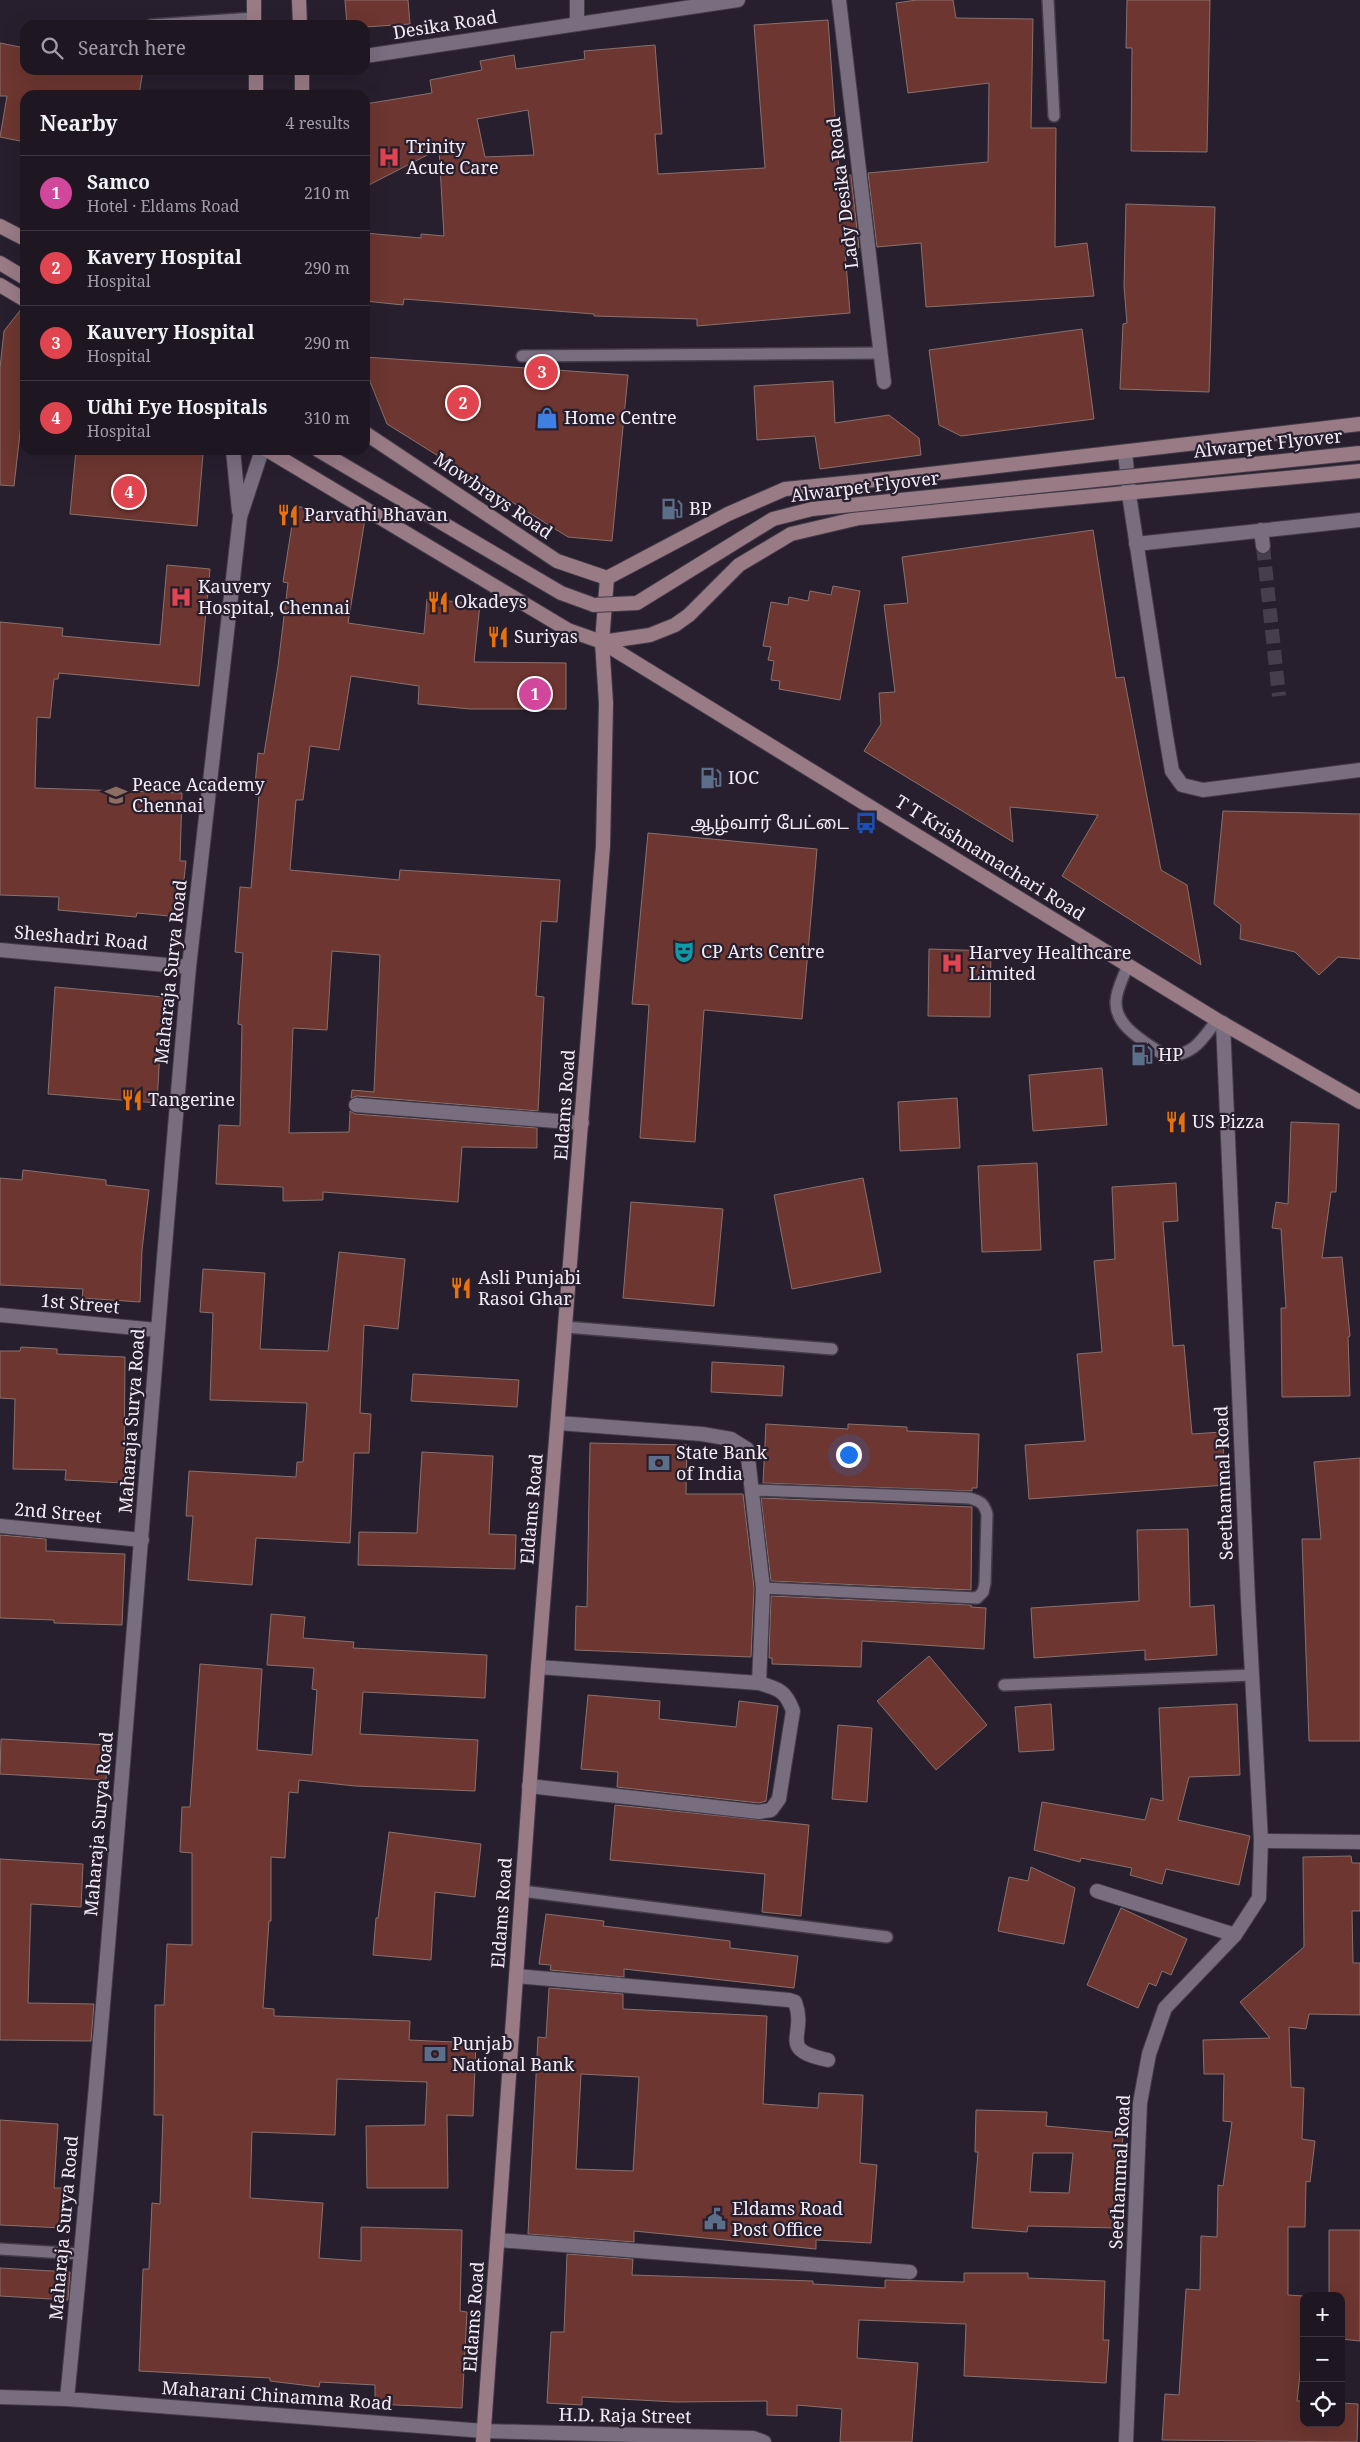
<!DOCTYPE html>
<html lang="en">
<head>
<meta charset="utf-8">
<style>
	body { margin:0; font-family:"Noto Serif","Noto Sans Tamil",serif; background:#26202a; color:#f1f3f6 }
	.controls { position:absolute; right:15px; bottom:15px; display:grid; overflow:hidden; border-radius:10px; box-shadow:0 5px 20px #0002 }
	.controls button { width:45px; height:45px; display:grid; place-items:center; padding:0; border:0; border-bottom:1px solid #3c3640; background:#1e1722; color:#f1f3f6; font:25px sans-serif }
	.you { position:absolute; left:848px; top:1454px; width:18px; height:18px; margin:-12px; border:4px solid #fff; border-radius:50%; background:#1a73e8; box-shadow:0 0 0 8px #1a73e833 }
	.badge { display:grid; place-items:center; width:32px; height:32px; border-radius:50%; background:#0b8043; color:#fff; font-size:16px; font-weight:700 }
	.pin { position:absolute; translate:-50% -50%; border:2px solid #fff; box-shadow:0 1px 5px #0006 }
	.list { margin:0; padding:0; list-style:none }
	h2 { display:flex; justify-content:space-between; align-items:center; height:65px; margin:0; padding:0 20px; font-size:21px }
	h2 small { font-size:16px; font-weight:400; color:#a19fa5 }
	.list li { display:grid; grid-template-columns:32px 1fr auto; gap:15px; align-items:center; box-sizing:border-box; height:75px; padding:0 20px; border-top:1px solid #3c3640 }
	.list b { display:block; font-size:19px; white-space:nowrap }
	.list p { margin:0; font-size:16px; white-space:nowrap; color:#a19fa5 }
	.list em { font-size:16px; font-style:normal; color:#a19fa5 }
	.icon { flex:none; width:28px; height:28px; fill:none; stroke:currentColor; stroke-width:2; stroke-linecap:round; stroke-linejoin:round }
	.map { position:relative; flex:none; width:1360px; height:2442px; overflow:hidden }
	.search { position:absolute; background:#1e1722; box-shadow:0 5px 20px #0002; left:20px; top:20px; width:350px; height:55px; display:flex; align-items:center; gap:12px; box-sizing:border-box; padding:0 18px; border-radius:15px; color:#a19fa5; font-size:19px }
	.panel { position:absolute; background:#1e1722; box-shadow:0 5px 20px #0002; left:20px; top:90px; width:350px; height:365px; border-radius:15px }
	.map>svg:first-child { display:block }
	.building { fill:#6d3630; stroke:#88716d; fill-rule:evenodd }
	.lines { fill:none; stroke-linecap:round; stroke-linejoin:round }
	.minor-tunnel { stroke:#463e4c; stroke-width:14; stroke-dasharray:14 7; stroke-linecap:butt }
	.service-casing { stroke:#423b48; stroke-width:14 }
	.minor-casing { stroke:#423b48; stroke-width:16 }
	.tertiary-casing { stroke:#423b48; stroke-width:16 }
	.secondary-casing { stroke:#423b48; stroke-width:16 }
	.service { stroke:#786e80; stroke-width:11 }
	.minor { stroke:#786e80; stroke-width:14 }
	.tertiary { stroke:#786e80; stroke-width:14 }
	.secondary { stroke:#997b86; stroke-width:14 }
	.secondary-bridge-casing { stroke:#423b48; stroke-width:16; stroke-linecap:butt }
	.secondary-bridge { stroke:#997b86; stroke-width:14 }
	.labels { text-anchor:middle; stroke-width:4.5; stroke-linejoin:round; paint-order:stroke }
	.street-label { font-size:18px; fill:#f2ecf7; stroke:#281f2e }
	.poi-label { font-size:18px; fill:#f2ecf7; stroke:#281f2e; text-anchor:start }
</style>
</head>
<body>
<div class="map">
<svg width="1360" height="2442" viewBox="0 0 1360 2442">
	<rect width="100%" height="100%" fill="#281f2e"/>
	<!-- building -->
	<path class="building" d="M345,0H408L410,24L365,27V25H347Z
		M917,0H953L956,18L1033,19L1031,128H1056L1055,247L1087,243L1094,296L926,307L921,243L877,247L868,173L988,162L989,83L908,93L896,3Z
		M1127,0H1210L1207,152L1131,151L1132,48H1126Z
		M828,20L839,172H846V175H851L859,248L845,250L850,313L697,326V319L594,316V314L404,299L403,305L365,301V233L421,238V234L444,236L439,149L365,187V104L432,93L430,80L482,70L480,61L514,55L516,69L585,59L584,51L655,45L662,134H655L658,174L765,168L754,25ZM528,110L534,155L485,157L477,119Z
		M0,43L25,48V70H143L139,95H25V142L0,137L7,96H0Z
		M1126,204L1215,207L1209,392L1120,389L1123,324L1127,323L1124,286Z
		M22,308L25,309V415H22L14,486L0,485V368L4,331Z
		M1082,329L1094,419L961,436L939,425L929,350Z
		M365,357L628,375L612,541L568,537L387,424L365,369Z
		M833,381L835,423L889,415L919,438L921,455L820,469L815,436L757,440L754,386Z
		M76,450H163L203,454L197,526L70,514Z
		M295,506L365,519L348,623L424,634L427,599L480,604L474,662L566,663V709H470L418,704L419,686L351,676L339,750L310,746L303,800H296L290,870L399,880L400,870L560,880L557,922L541,921L536,996L544,997L538,1111L357,1096L351,1098L352,1090L374,1092L380,955L332,951L327,1030L293,1028L289,1133L349,1132L350,1111L355,1114L537,1128V1148L462,1147L458,1202L323,1192V1200L283,1201V1187L216,1184L219,1125L240,1126L242,1025L238,1024L243,953L235,952L240,887L251,888L259,795H254L258,753L264,754L278,666L288,583L283,582Z
		M1093,530L1116,678L1124,677L1161,870L1187,885L1201,965L1062,876L1098,815L1010,807L1013,842L864,751L881,724L879,693L895,692L884,605L908,603L902,557Z
		M167,565L210,569L199,686L59,673L58,679H54L50,718L37,717L35,788L182,793L180,861H186L180,917L137,913L136,917L58,910L59,897L0,895V622L63,628L62,636L160,645Z
		M833,586L860,591L840,700L779,689L780,681L771,680L774,661L768,660L771,647L763,646L771,602L788,605L789,597L808,601L810,591L831,595Z
		M1223,811L1360,814V959L1338,957L1319,975L1295,952L1240,939L1241,925L1214,904Z
		M648,833L817,849L802,1019L704,1010L695,1142L640,1138L649,1005L632,1004Z
		M929,949L991,951L990,1017L928,1016Z
		M55,987L163,997L157,1103L48,1094Z
		M1102,1068L1107,1125L1033,1131L1029,1075Z
		M957,1098L960,1148L900,1151L898,1102Z
		M1291,1122L1339,1124L1336,1192H1331L1322,1258L1342,1257L1350,1336L1348,1337L1350,1396L1282,1397L1281,1308H1286L1281,1229L1272,1228L1276,1202L1288,1204Z
		M1037,1163L1041,1250L982,1252L978,1166Z
		M23,1170L106,1180V1185L149,1190L142,1250L140,1302L82,1298L83,1289L0,1285V1178L22,1180Z
		M863,1178L881,1272L792,1289L774,1195Z
		M1176,1183L1178,1221L1163,1222L1173,1346L1184,1345L1192,1434L1222,1432L1226,1485L1029,1499L1025,1445L1085,1441L1077,1354L1102,1352L1094,1261L1115,1259L1112,1187Z
		M631,1202L723,1209L714,1306L623,1298Z
		M339,1252L405,1259L398,1329L364,1325L360,1413L371,1414L369,1453H354L350,1543L256,1538L252,1585L188,1580L193,1516H186L189,1471L296,1477L297,1462H303L307,1403L210,1400L213,1313L200,1312L203,1269L265,1273L260,1349L328,1351Z
		M21,1347L57,1349V1354L125,1357L124,1483L65,1480L66,1470L13,1469L15,1399L0,1398V1351H20Z
		M712,1362L784,1366L782,1396L711,1392Z
		M413,1374L519,1380L517,1407L411,1401Z
		M766,1424L848,1429V1424L907,1427V1431L979,1434L977,1488H972V1491L763,1483Z
		M590,1443L687,1445L686,1494H743L754,1588L751,1657L575,1650L576,1606L587,1607Z
		M422,1452L493,1456L489,1534L516,1535L515,1569L358,1565L359,1532L417,1533Z
		M1360,1458V1741H1309L1302,1539H1321L1314,1462Z
		M761,1498L972,1507L971,1590L771,1581Z
		M1188,1529L1190,1607L1214,1605L1217,1655L1145,1660V1650L1034,1658L1031,1608L1139,1601L1137,1530Z
		M0,1535L46,1539V1551L125,1554L122,1625L54,1623V1620L0,1618Z
		M771,1596L971,1605V1607L986,1608L984,1649L862,1641L861,1667L772,1664V1658H769Z
		M271,1614L305,1617L303,1638L354,1642L353,1648L487,1655L485,1698L363,1692L360,1734L478,1740L475,1791L355,1786L299,1780L298,1793L289,1792L285,1858L271,1857V1921H269L263,2008L274,2009V2016L410,2021L409,2040L476,2043L473,2116L447,2115L448,2188H367L366,2126L425,2125L427,2082L337,2079L335,2135L252,2132L250,2198L323,2203L319,2258L361,2261V2227L462,2230L460,2311L467,2312L462,2408L375,2404V2385L320,2382L319,2387L270,2381V2378L139,2371L143,2269H149L152,2203L160,2204L163,2115H154L155,2005H164L167,1944L192,1945V1853L180,1852L182,1807H190L200,1664L262,1669L257,1750L312,1755L317,1690L312,1689L314,1668L267,1665Z
		M929,1656L987,1725L936,1770L877,1701Z
		M588,1695L660,1701L659,1719L736,1727L739,1701L778,1706L766,1801L759,1803L617,1787L618,1772L581,1769Z
		M1051,1704L1054,1750L1019,1752L1015,1707Z
		M1237,1704L1240,1775L1189,1777L1178,1820L1250,1836L1239,1885L1166,1869L1162,1884L1130,1875L1132,1868L1081,1858L1080,1862L1034,1850L1042,1802L1145,1820L1151,1798L1163,1801L1159,1708Z
		M838,1725L872,1728L867,1802L832,1799Z
		M1,1739L108,1745L106,1780L0,1774Z
		M615,1805L809,1825L801,1916L762,1912L765,1874L610,1860Z
		M389,1832L481,1844L475,1897L435,1892L431,1960L373,1955L376,1918H378Z
		M1351,1856L1352,1863H1360V1911H1352L1353,1963H1360V2015L1309,2014L1306,2029L1289,2027L1291,2087L1304,2088L1302,2139L1315,2141L1310,2182L1306,2181L1305,2227H1288V2295L1304,2296V2337L1297,2401H1304V2423H1341V2403L1358,2404L1357,2442L1162,2440L1165,2394L1179,2395L1186,2289L1200,2290L1201,2236L1217,2237L1218,2185L1223,2186L1232,2122L1223,2121L1224,2074H1204L1203,2040L1270,2038L1240,2002L1304,1947L1303,1857Z
		M0,1859L83,1864L81,1907L31,1904L28,2003L94,2004L91,2041L0,2040Z
		M1031,1867L1075,1888L1064,1944L998,1931L1009,1877L1028,1881Z
		M1121,1908L1187,1939L1171,1975L1162,1971L1156,1986L1149,1983L1138,2008L1087,1985Z
		M546,1914L604,1921L603,1926L730,1941V1948L798,1956L794,1988L624,1969V1977L550,1970L551,1965L539,1964Z
		M549,1988L623,1994V2009L767,2016L763,2104L818,2108L819,2093L863,2095L860,2163L877,2165L871,2243L816,2240V2249L634,2231V2242L528,2234L538,2037L546,2038ZM581,2074L639,2077L633,2171L576,2169Z
		M976,2110L1047,2112L1046,2126L1123,2133L1117,2228L1028,2226L1027,2232L972,2228L978,2152H975ZM1033,2153H1073L1069,2193L1030,2192Z
		M0,2120L58,2124L54,2188H65L63,2228L0,2225Z
		M1329,2230H1360V2341L1341,2339V2296H1329Z
		M567,2254L633,2259L632,2275L813,2281V2284L885,2288V2280L964,2282V2273H1028V2278L1105,2281L1103,2340H1109L1106,2383L964,2376L966,2324L859,2320L857,2358L918,2363L912,2442H840L842,2409L797,2405V2416L767,2415V2401L676,2402L582,2397V2405L547,2403L551,2332H564Z
		M0,2268L70,2272L68,2300L0,2296Z"/>
	<g class="lines">
		<!-- minor-tunnel -->
		<path class="minor-tunnel" d="M1263,546L1279,696"/>
		<!-- service casing -->
		<g class="service-casing">
			<path id="service" d="M1048,0L1054,116
				M151,25L254,18
				M522,356L881,353
				M1128,965C1124,976 1116,990 1116,1002C1115,1028 1148,1043 1166,1057C1195,1054 1201,1041 1217,1020
				M566,1327L832,1349
				M753,1490L969,1498C980,1501 984,1503 987,1514L985,1583L983,1592L977,1598L763,1588
				M1004,1685L1252,1675
				M522,1891L887,1937
				M0,2249L81,2254"/>
		</g>
		<!-- minor casing -->
		<g class="minor-casing">
			<path id="minor" d="M839,0L884,382
				M577,24V0
				M1125,452L1130,501L1166,736L1172,771L1182,785L1203,790L1360,770
				M1261,530L1263,546
				M1136,544L1360,520
				M356,1105L582,1123
				M0,1315L157,1330
				M558,1423L702,1434L731,1439L747,1449L763,1588L759,1683
				M0,1526L142,1540
				M529,1786L759,1812L771,1810L779,1799L793,1711C786,1691 779,1689 759,1683L538,1667
				M1261,1841L1360,1842
				M1097,1891L1235,1935
				M516,1976L789,2000L795,2002C808,2036 775,2049 828,2060
				M498,2240L910,2272
				M0,2397L67,2399L484,2431L753,2438L764,2442
				M67,2399C114,1922 146,1444 189,967
				M1126,2442L1140,2103L1149,2054L1165,2008L1235,1935L1259,1898L1261,1841L1248,1600L1223,1023"/>
		</g>
		<!-- tertiary casing -->
		<g class="tertiary-casing">
			<path id="tertiary" d="M365,56L738,0
				M233,450L239,511
				M0,950L189,967L240,517L262,450"/>
		</g>
		<!-- secondary casing -->
		<g class="secondary-casing">
			<path id="secondary" d="M254,0V25
				M299,0L300,25
				M256,70V95
				M302,70V95
				M0,226L25,239
				M0,263L25,278
				M0,285L25,300
				M365,433L557,561L607,578
				M267,450L568,630L602,642L1217,1020L1360,1102
				M318,450L561,593L594,605
				M607,578L728,514L785,489L895,478L1360,424
				M602,642L650,635L675,625L689,615L739,565L791,534L859,518L1360,471
				M483,2442L538,1667L603,846L606,703L602,642L607,578"/>
		</g>
		<!-- service -->
		<use href="#service" class="service"/>
		<!-- minor -->
		<use href="#minor" class="minor"/>
		<!-- tertiary -->
		<use href="#tertiary" class="tertiary"/>
		<!-- secondary -->
		<use href="#secondary" class="secondary"/>
		<!-- secondary-bridge casing -->
		<g class="secondary-bridge-casing">
			<path id="secondary-bridge" d="M594,605L637,603L773,519L812,509L1360,453"/>
		</g>
		<!-- secondary-bridge -->
		<use href="#secondary-bridge" class="secondary-bridge"/>
	</g>
	<!-- icons -->
	<defs>
		<g id="hospital-bare" transform="scale(1.725)"><path d="M-5-5h3v3.5h4V-5h3V5h-3V1.5h-4V5h-3Z" fill="#e0444e" stroke="#281f2e" stroke-width="2.5" paint-order="stroke"/></g>
		<g id="shop-bare" transform="scale(1.725)"><path d="M-5-2.5h2.3a2.7 3.5 0 0 1 5.4 0H5L5.5 6h-11ZM-1.5-2.5h3a1.5 2.3 0 0 0-3 0Z" fill="#3f7fe0" stroke="#281f2e" stroke-width="2.5" paint-order="stroke"/></g>
		<g id="fuel-bare" transform="scale(1.725)"><path d="M-5.5-6h7V0h2V4h1.3V-2.5L3-4.5l.8-.8L6-3V5H2.5V1h-1V6h-7ZM-4.2-4.7v3.2H.2V-4.7Z" fill="#5c6f8a" stroke="#281f2e" stroke-width="2.5" paint-order="stroke"/></g>
		<g id="restaurant-bare" transform="scale(1.725)"><path d="M-5-6h1v4h1v-4h1v4h1v-4h1v5L-1.5 .5V6h-2V.5L-5-1ZM5-6V6H3V1.5H1.5Q1.5-4 5-6Z" fill="#e8710a" stroke="#281f2e" stroke-width="2.5" paint-order="stroke"/></g>
		<g id="school-bare" transform="scale(1.725)"><path d="M0-5L7-2L0 1L-7-2ZM-4 1L0 2.5L4 1V4Q0 6-4 4Z" fill="#8d6e63" stroke="#281f2e" stroke-width="2.5" paint-order="stroke"/></g>
		<g id="bus-bare" transform="scale(1.725)"><path d="M-5-6H5V4H4V6H2V4H-2V6H-4V4H-5ZM-3.5-4V0h7V-4ZM-3.5 1.2v1.5H-2V1.2ZM2 1.2v1.5H3.5V1.2Z" fill="#1a4fb4" stroke="#281f2e" stroke-width="2.5" paint-order="stroke"/></g>
		<g id="theatre-bare" transform="scale(1.725)"><path d="M-5-5.5Q0-4 5-5.5V0Q5 5 0 6Q-5 5-5 0ZM-3.3-2.5H-1v1.5H-3.3ZM1-2.5H3.3v1.5H1ZM-2.8 1Q0 5.5 2.8 1Z" fill="#0f9aa8" stroke="#281f2e" stroke-width="2.5" paint-order="stroke"/></g>
		<g id="bank-bare" transform="scale(1.725)"><path d="M-6-4H6V4H-6ZM0-2.3a2.3 2.3 0 1 0 0 4.6a2.3 2.3 0 1 0 0-4.6Z" fill="#5c6f8a" stroke="#281f2e" stroke-width="2.5" paint-order="stroke"/></g>
		<g id="civic-bare" transform="scale(1.725)"><path d="M-.6-6.5H3V-4.5H.6V-3L4-1V1h2V6H-6V1h2V-1L-.6-3ZM-1.2 2.5V6h2.4V2.5Z" fill="#5c6f8a" stroke="#281f2e" stroke-width="2.5" paint-order="stroke"/></g>
	</defs>
	<g fill-rule="evenodd">
		<use href="#hospital-bare" x="389" y="157"/>
		<use href="#shop-bare" x="547" y="418"/>
		<use href="#fuel-bare" x="672" y="509"/>
		<use href="#restaurant-bare" x="288" y="515"/>
		<use href="#hospital-bare" x="181" y="597"/>
		<use href="#restaurant-bare" x="438" y="602"/>
		<use href="#restaurant-bare" x="498" y="637"/>
		<use href="#fuel-bare" x="711" y="778"/>
		<use href="#school-bare" x="116" y="795"/>
		<use href="#bus-bare" x="866" y="823"/>
		<use href="#theatre-bare" x="684" y="952"/>
		<use href="#hospital-bare" x="952" y="963"/>
		<use href="#fuel-bare" x="1142" y="1055"/>
		<use href="#restaurant-bare" x="132" y="1100"/>
		<use href="#restaurant-bare" x="1176" y="1122"/>
		<use href="#restaurant-bare" x="461" y="1288"/>
		<use href="#bank-bare" x="659" y="1463"/>
		<use href="#bank-bare" x="435" y="2054"/>
		<use href="#civic-bare" x="715" y="2219"/>
	</g>
	<g class="labels">
		<!-- street labels -->
		<g class="street-label">
			<text transform="translate(445 25) rotate(-9)" y="6">Desika Road</text>
			<text transform="translate(843 193) rotate(-97)" y="6">Lady Desika Road</text>
			<text transform="translate(1268 444) rotate(-6)" y="6">Alwarpet Flyover</text>
			<text transform="translate(865 487) rotate(-7)" y="6">Alwarpet Flyover</text>
			<text transform="translate(493 496) rotate(34)" y="6">Mowbrays Road</text>
			<text transform="translate(990 858) rotate(32)" y="6">T T Krishnamachari Road</text>
			<text transform="translate(81 938) rotate(5)" y="6">Sheshadri Road</text>
			<text transform="translate(171 972) rotate(-84)" y="6">Maharaja Surya Road</text>
			<text transform="translate(565 1105) rotate(-86)" y="6">Eldams Road</text>
			<text transform="translate(80 1304) rotate(5)" y="6">1st Street</text>
			<text transform="translate(132 1421) rotate(-86)" y="6">Maharaja Surya Road</text>
			<text transform="translate(1224 1483) rotate(-92)" y="6">Seethammal Road</text>
			<text transform="translate(532 1509) rotate(-85)" y="6">Eldams Road</text>
			<text transform="translate(58 1513) rotate(5)" y="6">2nd Street</text>
			<text transform="translate(99 1824) rotate(-85)" y="6">Maharaja Surya Road</text>
			<text transform="translate(502 1913) rotate(-86)" y="6">Eldams Road</text>
			<text transform="translate(1120 2172) rotate(-87)" y="6">Seethammal Road</text>
			<text transform="translate(64 2228) rotate(-85)" y="6">Maharaja Surya Road</text>
			<text transform="translate(474 2317) rotate(-86)" y="6">Eldams Road</text>
			<text transform="translate(277 2396) rotate(4)" y="6">Maharani Chinamma Road</text>
			<text transform="translate(625 2416) rotate(1)" y="6">H.D. Raja Street</text>
		</g>
		<!-- poi labels -->
		<g class="poi-label">
			<text x="406" y="153">Trinity<tspan x="406" dy="21">Acute Care</tspan></text>
			<text x="564" y="424">Home Centre</text>
			<text x="689" y="515">BP</text>
			<text x="304" y="521">Parvathi Bhavan</text>
			<text x="198" y="593">Kauvery<tspan x="198" dy="21">Hospital, Chennai</tspan></text>
			<text x="454" y="608">Okadeys</text>
			<text x="514" y="643">Suriyas</text>
			<text x="728" y="784">IOC</text>
			<text x="132" y="791">Peace Academy<tspan x="132" dy="21">Chennai</tspan></text>
			<text x="849" y="829" text-anchor="end">ஆழ்வார் பேட்டை</text>
			<text x="701" y="958">CP Arts Centre</text>
			<text x="969" y="959">Harvey Healthcare<tspan x="969" dy="21">Limited</tspan></text>
			<text x="1158" y="1061">HP</text>
			<text x="148" y="1106">Tangerine</text>
			<text x="1192" y="1128">US Pizza</text>
			<text x="478" y="1284">Asli Punjabi<tspan x="478" dy="21">Rasoi Ghar</tspan></text>
			<text x="676" y="1459">State Bank<tspan x="676" dy="21">of India</tspan></text>
			<text x="452" y="2050">Punjab<tspan x="452" dy="21">National Bank</tspan></text>
			<text x="732" y="2215">Eldams Road<tspan x="732" dy="21">Post Office</tspan></text>
		</g>
	</g>
</svg>
<div class="controls">
<button>+</button>
<button>−</button>
<button><svg class="icon" aria-label="locate" viewBox="0 0 24 24"><circle cx="12" cy="12" r="6"/><path d="M12 2v4M12 18v4M2 12h4M18 12h4"/></svg></button>
</div>
<div class="you"></div>
<div class="pin badge" style="left:535px;top:694px;background:#d1479c">1</div>
<div class="pin badge" style="left:463px;top:403px;background:#e0444e">2</div>
<div class="pin badge" style="left:542px;top:372px;background:#e0444e">3</div>
<div class="pin badge" style="left:129px;top:492px;background:#e0444e">4</div>
<div class="search"><svg class="icon" aria-label="search" viewBox="0 0 24 24"><circle cx="10" cy="10" r="6"/><path d="M15 15l6 6"/></svg>Search here</div>
<section class="panel">
<h2>Nearby<small>4 results</small></h2>
<ul class="list">
<li><span class="badge" style="background:#d1479c">1</span><div><b>Samco</b><p>Hotel · Eldams Road</p></div><em>210 m</em></li>
<li><span class="badge" style="background:#e0444e">2</span><div><b>Kavery Hospital</b><p>Hospital</p></div><em>290 m</em></li>
<li><span class="badge" style="background:#e0444e">3</span><div><b>Kauvery Hospital</b><p>Hospital</p></div><em>290 m</em></li>
<li><span class="badge" style="background:#e0444e">4</span><div><b>Udhi Eye Hospitals</b><p>Hospital</p></div><em>310 m</em></li>
</ul>
</section>
</div>
</body>
</html>
